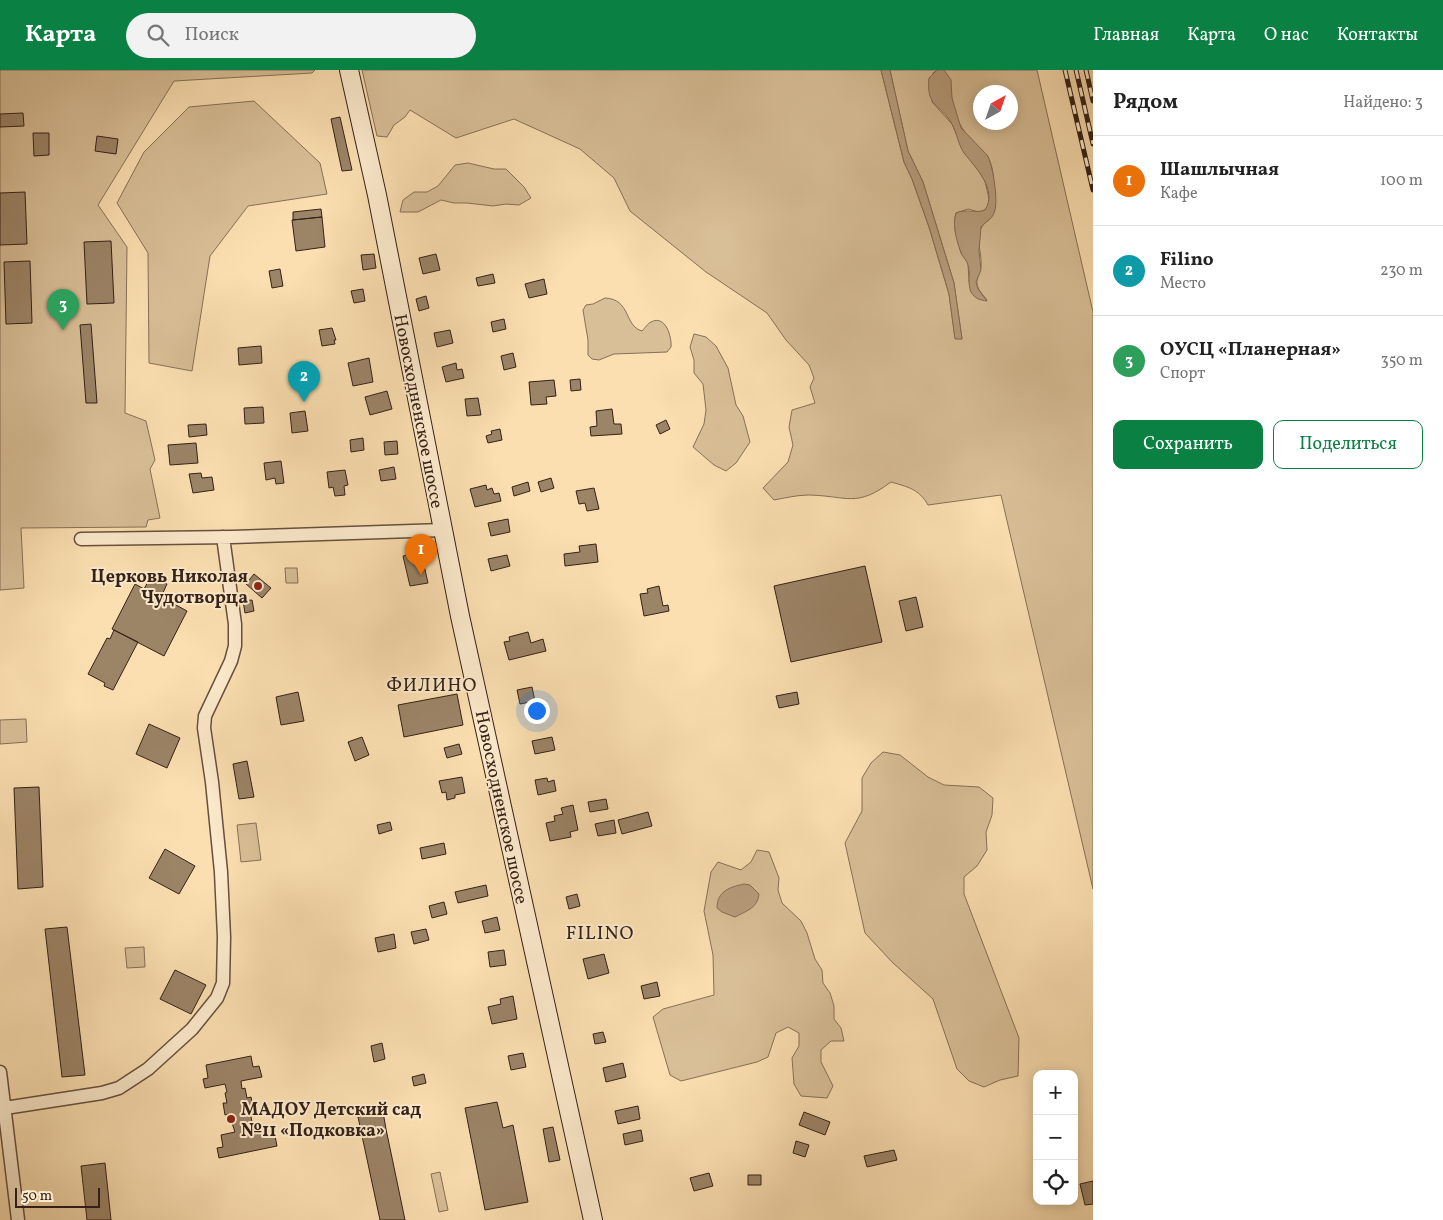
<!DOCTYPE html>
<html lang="ru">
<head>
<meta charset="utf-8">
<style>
	body { margin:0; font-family:Vollkorn,serif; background:#f2f2f2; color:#222 }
	.controls { position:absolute; right:15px; bottom:15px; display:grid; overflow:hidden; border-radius:10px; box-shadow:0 2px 12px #0003 }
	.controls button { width:45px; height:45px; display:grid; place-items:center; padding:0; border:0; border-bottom:1px solid #e0e0e0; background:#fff; color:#222; font:25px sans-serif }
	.compass { position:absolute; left:973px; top:15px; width:45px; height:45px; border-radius:50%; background:#fff; box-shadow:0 2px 12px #0003; rotate:40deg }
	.scale { position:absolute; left:15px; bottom:12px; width:85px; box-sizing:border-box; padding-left:5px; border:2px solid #352117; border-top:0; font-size:14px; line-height:18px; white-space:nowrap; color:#352117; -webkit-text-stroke:4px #fceacc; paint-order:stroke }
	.you { position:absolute; left:536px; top:640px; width:18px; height:18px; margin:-12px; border:4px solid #fff; border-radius:50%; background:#1a73e8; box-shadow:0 0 0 8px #1a73e833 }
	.badge { display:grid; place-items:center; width:32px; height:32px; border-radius:50%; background:#0b8043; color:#fff; font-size:16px; font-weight:700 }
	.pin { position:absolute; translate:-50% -41px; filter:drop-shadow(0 1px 2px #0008) }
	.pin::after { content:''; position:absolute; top:26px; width:18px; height:15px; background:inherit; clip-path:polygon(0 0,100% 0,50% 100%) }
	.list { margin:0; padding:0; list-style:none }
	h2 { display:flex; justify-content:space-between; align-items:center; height:65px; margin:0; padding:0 20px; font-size:21px }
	h2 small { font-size:16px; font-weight:400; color:#767676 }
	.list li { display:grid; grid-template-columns:32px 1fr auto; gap:15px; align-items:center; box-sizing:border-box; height:90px; padding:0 20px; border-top:1px solid #e0e0e0 }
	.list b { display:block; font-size:19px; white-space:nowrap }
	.list p { margin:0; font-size:16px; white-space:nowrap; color:#767676 }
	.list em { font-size:16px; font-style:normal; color:#767676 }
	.actions { display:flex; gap:10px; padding:15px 20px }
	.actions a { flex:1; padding:11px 0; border:1px solid #0b8043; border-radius:10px; text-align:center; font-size:18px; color:#0b8043 }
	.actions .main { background:#0b8043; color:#fff }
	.icon { flex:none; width:28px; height:28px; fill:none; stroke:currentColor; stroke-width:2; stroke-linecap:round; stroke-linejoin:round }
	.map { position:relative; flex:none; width:1093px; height:1150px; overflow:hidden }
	header { display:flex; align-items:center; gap:30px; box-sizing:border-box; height:70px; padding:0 25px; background:#0b8043; color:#fff }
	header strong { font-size:24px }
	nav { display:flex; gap:28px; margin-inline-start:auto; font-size:18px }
	.search { width:350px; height:45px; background:#f2f2f2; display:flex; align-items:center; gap:12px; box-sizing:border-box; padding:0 18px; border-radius:28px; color:#767676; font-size:19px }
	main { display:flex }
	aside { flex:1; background:#fff }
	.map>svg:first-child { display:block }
	.green { fill:#d9bf97; stroke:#877057; fill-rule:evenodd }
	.water { fill:#b89e7d; stroke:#846c54 }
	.building { fill:#9c8467; stroke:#352117 }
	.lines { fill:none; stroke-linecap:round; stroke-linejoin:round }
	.street-casing { stroke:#66503e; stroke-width:15 }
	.secondary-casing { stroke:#352117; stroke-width:20 }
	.street { stroke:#fceacc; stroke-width:12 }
	.secondary { stroke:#fceacc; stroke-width:18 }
	.rail-casing { stroke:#352117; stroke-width:5 }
	.rail { stroke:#fceacc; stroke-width:3; stroke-dasharray:9; stroke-linecap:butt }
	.poi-dot { fill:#8f2418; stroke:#fceacc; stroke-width:2 }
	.labels { text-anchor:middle; stroke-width:4; stroke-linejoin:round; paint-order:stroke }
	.street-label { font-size:18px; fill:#352117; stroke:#fceacc }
	.poi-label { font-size:18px; font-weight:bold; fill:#352117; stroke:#fceacc; text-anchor:end }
	.neighbourhood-label { font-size:19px; letter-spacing:1px; fill:#352117; stroke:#fceacc }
</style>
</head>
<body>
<header>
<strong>Карта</strong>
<div class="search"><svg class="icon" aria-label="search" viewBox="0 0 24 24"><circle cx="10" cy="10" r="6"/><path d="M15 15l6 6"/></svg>Поиск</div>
<nav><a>Главная</a><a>Карта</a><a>О нас</a><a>Контакты</a></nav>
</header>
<main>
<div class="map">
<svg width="1093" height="1150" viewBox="0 0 1093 1150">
	<rect width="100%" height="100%" fill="#fbdfb1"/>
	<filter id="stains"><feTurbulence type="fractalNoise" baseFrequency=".004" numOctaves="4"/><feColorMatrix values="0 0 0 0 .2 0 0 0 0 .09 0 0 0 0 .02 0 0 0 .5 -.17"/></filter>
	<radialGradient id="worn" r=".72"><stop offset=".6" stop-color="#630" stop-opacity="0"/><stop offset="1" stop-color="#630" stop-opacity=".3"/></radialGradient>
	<!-- green -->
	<path class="green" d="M0,0H315L312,3L174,11L98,135L127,177L125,343L146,351L155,390L150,399L160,448L148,450L146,457L21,458L24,518L0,520Z
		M362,0H881L904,92L912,109L929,157L949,224L955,268L962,269L954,213L923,112L908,81L890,0H937L933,3L932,32L952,54L964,82L975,95L985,111L989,129L988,136L985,140L979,142L968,139L956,143L955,148V160L961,183L968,193L969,212L987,230C983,225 977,219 977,213C976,208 980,203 981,197C983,180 970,162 990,149C993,128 998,105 987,85C969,70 955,53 952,30C951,20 949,8 943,0H1037L1093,242V819L1001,425L928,435C919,419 908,417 891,412C856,438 848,426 809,425C797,425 785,428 774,430L763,418L788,392L793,375L789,357L792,340L815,333L810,317L814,308L809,295L786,270L767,243L706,202L630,141L614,108L580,79L514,49L456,68L410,40L405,47L394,55L387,67L377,66ZM981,22H1011V52H981Z
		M254,31L320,93L327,124L248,136L210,186L192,301L149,293L148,183L117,133L144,82L189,37Z
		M468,93L494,99H506L524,117L531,128L519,135L506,134L493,136L467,133H454L441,130L418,142H400L403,130L414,122H427L438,116L455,95Z
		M605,228C631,229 624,256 642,261C645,258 648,253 651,252C666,244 672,268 671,277L667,282L614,284L599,290L592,289L588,285V270L583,240L586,235L593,234Z
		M694,264L706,267L716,276L728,298L736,335L743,346L750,372L736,393L726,401L714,395L693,377L704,354L706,340L703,314L694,303V290L690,277Z
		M285,498H297L298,513H286Z
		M26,649L27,672L0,674V650Z
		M883,682L900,685L928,707L944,715L979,717L993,728L992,745L986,762L987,780L977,796L964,807V824L1019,968L1018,1006L1000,1010L984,1017L969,1011L957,999L933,929L892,892L865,863L845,773L862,741V708L871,693Z
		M256,753L261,790L241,792L237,755Z
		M757,780L769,782L779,808L778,820L782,833L801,851L807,863L815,889L822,900L823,913L830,923L834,936V949L841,958L844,971H831L821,980V992L833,1016L827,1028L801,1026L794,1014L792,988L799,976V963L788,957L776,963L768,987L757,992L681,1011L670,1005L653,947L663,939L714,925L713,885L704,841L711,802L718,792L741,800L751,792Z
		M144,877L145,897L127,898L125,878Z
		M440,1102L448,1140L439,1142L431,1104Z"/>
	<!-- water -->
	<path class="water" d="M881,0H890L908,81L923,112L954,213L962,269H955L949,224L929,157L912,109L904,92Z
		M937,0H944L951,10L952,28L961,58L987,85C993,94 999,134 994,143C992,149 985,152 981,157L979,181L981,200L976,212L978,219L987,231C980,230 975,229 971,222C967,213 971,204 968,195C967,191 964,188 962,185C957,173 952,155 956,143C967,138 975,144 985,140C998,120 976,98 964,83C958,74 957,63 952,54C940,33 926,38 929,8Z
		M744,814L750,815L759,824C758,838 746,841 735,847L722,842L717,838C717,821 730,817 744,814Z"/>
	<!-- building -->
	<path class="building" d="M23,43L24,56L0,57V44Z
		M340,47L352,100L342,101L331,49Z
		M33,63H49V85L34,86Z
		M97,66L118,69L116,84L95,81Z
		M25,122L27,174L0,175V123Z
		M321,139L322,147L293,150V142Z
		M322,147L325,177L296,181L292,150Z
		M111,171L114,233L87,234L84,172Z
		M374,184L376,198L363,200L361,185Z
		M436,184L440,200L423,204L419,188Z
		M30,191L32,253L6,254L4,192Z
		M280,199L283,216L272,218L269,201Z
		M493,204L495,213L478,216L476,208Z
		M544,209L547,224L529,228L525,214Z
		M363,219L365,231L354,233L351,221Z
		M426,226L429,238L419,241L416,229Z
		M504,249L506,259L493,262L491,252Z
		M91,254L97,333H86L80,255Z
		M332,258L336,270H334L335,274L322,276L319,260Z
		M450,260L453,273L437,277L434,263Z
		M261,276L262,293L239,295L238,278Z
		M513,283L516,297L504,300L501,286Z
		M369,288L373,312L353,316L348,293Z
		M456,293L457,300L462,299L464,308L446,312L442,297Z
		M580,309L581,320L571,321L570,310Z
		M554,310L556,326L546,327L547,334L531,335L529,312Z
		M387,321L392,339L370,345L365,327Z
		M478,328L481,345L467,346L465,329Z
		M263,337L264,353L245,354L244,338Z
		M612,339L614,354H621L622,364L591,366L590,357L597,356L596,341Z
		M305,341L308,361L292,363L290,343Z
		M666,350L670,359L660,364L656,355Z
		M206,354L207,365L189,367L188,355Z
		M500,359L502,370L488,373L486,366L492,364L491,361Z
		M363,368L364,380L351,382L350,370Z
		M397,371L398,384L385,385L384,372Z
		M196,373L198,393L170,395L168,375Z
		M281,391L284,413L276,414L275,408L266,410L264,393Z
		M394,397L396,409L381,411L379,400Z
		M345,400L348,415L344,416L345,425L335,426L333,417L329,418L327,402Z
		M201,403L202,408L212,407L214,420L193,423L189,404Z
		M551,408L554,418L541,422L538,412Z
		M528,412L530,421L514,426L512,417Z
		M486,415L487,420L492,418L494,424L499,423L501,431L475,437L470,419Z
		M594,418L599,439L587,441L585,433L579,434L576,421Z
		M508,449L510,462L491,466L488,453Z
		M596,474L598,492L565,496L564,484L580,482L579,476Z
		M421,482L428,513L410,516L403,486Z
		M507,485L510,496L491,501L488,489Z
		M865,496L882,572L791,592L774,516Z
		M254,504L271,518L262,528L246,514Z
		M149,510L156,514L159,510L167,514L161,527L187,541L164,586L112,559L135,514L144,519Z
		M659,516L663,536L668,535L669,541L644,546L640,524L648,523L647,519Z
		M916,527L923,557L906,561L899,531Z
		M252,530L254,541L245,543L243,531Z
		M114,560L138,572L113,620L104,616L105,613L88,604L107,568L110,569Z
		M528,562L531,573L543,569L546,581L509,590L504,572L510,571L509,567Z
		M532,617L535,631L520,634L517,620Z
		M298,622L304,651L281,655L276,627Z
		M797,622L799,634L779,638L776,626Z
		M457,624L463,655L404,667L398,635Z
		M149,654L180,668L167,698L136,684Z
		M362,667L369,685L355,691L348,672Z
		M552,667L555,680L535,684L532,671Z
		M459,674L462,684L447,688L444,678Z
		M247,691L254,727L239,729L233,694Z
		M462,707L465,723L455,725V728L447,730L446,722L442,723L439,711Z
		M547,708L548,712L554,710L556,721L538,725L535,710Z
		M39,717L43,817L18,819L14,718Z
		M606,729L608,739L590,742L588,732Z
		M573,735L578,760L570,762L571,767L550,771L546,753L555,751L554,746L563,744L561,738Z
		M648,742L652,756L622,764L618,750Z
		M614,750L616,763L598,766L595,754Z
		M390,752L392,760L379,764L377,755Z
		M444,773L446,784L422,789L420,778Z
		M165,779L195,796L179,824L149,808Z
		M486,815L488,826L458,833L455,822Z
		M577,824L580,836L569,839L566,827Z
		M444,832L447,844L432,848L429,836Z
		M497,847L500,860L485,863L482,851Z
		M67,857L85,1005L62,1007L45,859Z
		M426,859L429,870L414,874L411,862Z
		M394,864L396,878L378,882L375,868Z
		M504,880L506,895L490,897L488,882Z
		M604,884L609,903L588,909L583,889Z
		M175,900L206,915L191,944L160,929Z
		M657,912L660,926L644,929L641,916Z
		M513,926L517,949L492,954L488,937L501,934L500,929Z
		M603,962L606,972L595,974L593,964Z
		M382,973L385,989L374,992L371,976Z
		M523,983L526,997L511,1000L508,986Z
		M251,986L253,997L259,996L262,1007L241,1011L242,1019L245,1018L247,1028L251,1027L254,1040L250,1041L252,1052H250L251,1058L267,1055L269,1067L275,1066L277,1076L219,1088L217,1078L223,1077L221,1065L235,1062L229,1044L225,1045L223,1033H227L225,1023L227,1022L225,1014L205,1018L203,1009L208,1008L206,995Z
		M623,993L626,1007L606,1012L603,998Z
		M424,1004L426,1013L414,1016L412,1007Z
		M497,1032L503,1058L513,1055L528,1132L485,1140L465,1038Z
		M638,1036L640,1049L618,1054L615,1041Z
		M383,1042L386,1059L405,1150H380L358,1047Z
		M804,1042L830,1052L825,1065L799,1055Z
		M553,1057L560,1090L549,1092L543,1059Z
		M641,1060L643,1071L625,1075L623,1064Z
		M796,1071L809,1075L805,1087L793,1083Z
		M894,1080L897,1090L867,1097L864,1086Z
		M105,1093L111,1150H87L81,1096Z
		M709,1103L713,1116L694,1121L690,1108Z
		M748,1105H761V1115H748Z
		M1093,1111V1134L1085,1135L1080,1114Z"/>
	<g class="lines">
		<!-- street casing -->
		<g class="street-casing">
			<path id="street" d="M81,469L232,467L443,460
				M0,1002L18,1150
				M5,1038L102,1023L119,1018L148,999L192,959L217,928L223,913L224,867L221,802L212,712L204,658L205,646L231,591L235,576V554L223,467"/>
		</g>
		<!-- secondary casing -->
		<g class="secondary-casing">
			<path id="secondary" d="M349,0L377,125L460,546L593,1150"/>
		</g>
		<!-- street -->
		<use href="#street" class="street"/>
		<!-- secondary -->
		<use href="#secondary" class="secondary"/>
		<!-- rail casing -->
		<g class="rail-casing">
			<path id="rail" d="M1065,0L1093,120
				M1076,0L1093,74
				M1086,0L1093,31"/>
		</g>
		<!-- rail -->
		<use href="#rail" class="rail"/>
	</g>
	<!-- markers -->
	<g class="poi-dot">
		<circle cx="258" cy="516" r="5"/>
		<circle cx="231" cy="1049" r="5"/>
	</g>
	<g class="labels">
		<!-- street labels -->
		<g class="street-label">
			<text transform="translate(419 341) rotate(79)" y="6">Новосходненское шоссе</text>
			<text transform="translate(502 737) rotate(78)" y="6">Новосходненское шоссе</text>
		</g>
		<!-- poi labels -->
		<g class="poi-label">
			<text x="248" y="512">Церковь Николая<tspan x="248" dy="21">Чудотворца</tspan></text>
			<text x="241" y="1045" text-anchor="start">МАДОУ Детский сад<tspan x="241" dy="21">№11 «Подковка»</tspan></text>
		</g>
		<!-- neighbourhood labels -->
		<g class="neighbourhood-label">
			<text x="432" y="621">ФИЛИНО</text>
			<text x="600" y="869">FILINO</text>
		</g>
	</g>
	<rect width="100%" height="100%" filter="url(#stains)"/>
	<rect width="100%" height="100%" fill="url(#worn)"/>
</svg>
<div class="controls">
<button>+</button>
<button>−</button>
<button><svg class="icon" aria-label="locate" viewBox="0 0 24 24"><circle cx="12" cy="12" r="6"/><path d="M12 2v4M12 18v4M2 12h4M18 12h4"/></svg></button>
</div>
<svg class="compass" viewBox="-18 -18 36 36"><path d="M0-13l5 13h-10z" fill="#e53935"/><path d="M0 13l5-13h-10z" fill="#767676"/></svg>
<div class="scale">50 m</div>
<div class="you"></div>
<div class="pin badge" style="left:421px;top:505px;background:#e8710a">1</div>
<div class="pin badge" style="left:304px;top:332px;background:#0f9aa8">2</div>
<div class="pin badge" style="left:63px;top:260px;background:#2e9e5b">3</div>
</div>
<aside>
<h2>Рядом<small>Найдено: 3</small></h2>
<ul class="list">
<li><span class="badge" style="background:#e8710a">1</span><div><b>Шашлычная</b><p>Кафе</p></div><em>100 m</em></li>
<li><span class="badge" style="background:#0f9aa8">2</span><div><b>Filino</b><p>Место</p></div><em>230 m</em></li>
<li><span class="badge" style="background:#2e9e5b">3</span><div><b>ОУСЦ «Планерная»</b><p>Спорт</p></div><em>350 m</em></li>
</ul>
<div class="actions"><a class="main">Сохранить</a><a>Поделиться</a></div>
</aside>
</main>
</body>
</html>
